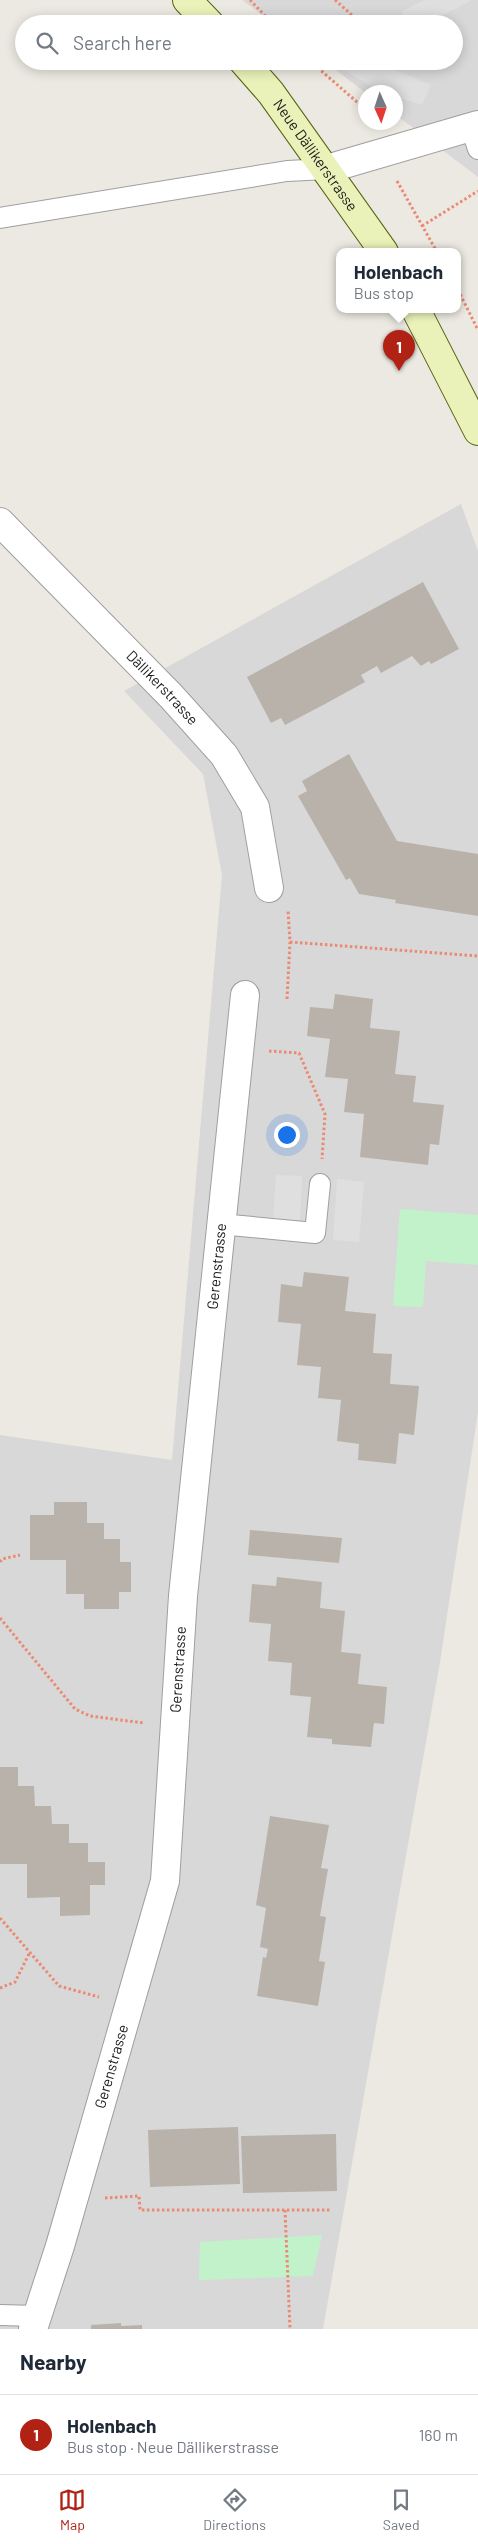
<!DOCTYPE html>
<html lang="en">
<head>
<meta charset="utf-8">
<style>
	body { margin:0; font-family:Barlow,sans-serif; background:#f6f6f7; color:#1f2937 }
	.compass { position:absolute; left:358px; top:85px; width:45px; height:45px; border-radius:50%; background:#fff; box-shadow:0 2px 12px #0003; rotate:177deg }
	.you { position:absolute; left:286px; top:1134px; width:18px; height:18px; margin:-12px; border:4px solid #fff; border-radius:50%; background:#1a73e8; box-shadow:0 0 0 8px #1a73e833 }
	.badge { display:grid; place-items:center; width:32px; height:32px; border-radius:50%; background:#b12214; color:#fff; font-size:16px; font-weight:700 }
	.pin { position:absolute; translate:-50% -41px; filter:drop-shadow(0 1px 2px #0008) }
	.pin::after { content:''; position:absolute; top:26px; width:18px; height:15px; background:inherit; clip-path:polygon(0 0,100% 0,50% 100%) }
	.popup { position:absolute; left:336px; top:248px; width:125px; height:65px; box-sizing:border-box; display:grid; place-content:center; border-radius:10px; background:#fff; filter:drop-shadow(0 1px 4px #0005); font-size:16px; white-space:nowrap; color:#747a83 }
	.popup b { font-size:19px; color:#1f2937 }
	.popup::after { content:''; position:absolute; left:50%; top:100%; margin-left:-10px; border:10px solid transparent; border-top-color:#fff }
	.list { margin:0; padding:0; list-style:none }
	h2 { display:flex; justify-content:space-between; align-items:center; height:65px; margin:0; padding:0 20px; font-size:21px }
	h2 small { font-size:16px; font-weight:400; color:#747a83 }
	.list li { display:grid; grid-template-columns:32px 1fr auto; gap:15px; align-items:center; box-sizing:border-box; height:80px; padding:0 20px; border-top:1px solid #e0e1e3 }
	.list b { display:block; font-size:19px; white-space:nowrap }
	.list p { margin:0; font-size:16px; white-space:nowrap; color:#747a83 }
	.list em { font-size:16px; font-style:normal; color:#747a83 }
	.icon { flex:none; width:28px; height:28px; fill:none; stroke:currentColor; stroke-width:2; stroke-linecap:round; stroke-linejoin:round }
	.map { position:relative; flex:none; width:478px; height:2329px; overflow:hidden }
	.search { position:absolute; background:#fff; box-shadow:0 2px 12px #0003; left:15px; right:15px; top:15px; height:55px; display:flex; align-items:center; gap:12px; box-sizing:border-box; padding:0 18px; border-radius:28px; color:#747a83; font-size:19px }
	.sheet { height:145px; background:#fff }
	nav { display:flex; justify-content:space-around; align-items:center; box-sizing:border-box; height:70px; border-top:1px solid #e0e1e3; background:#fff; font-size:14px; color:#747a83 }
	nav a { display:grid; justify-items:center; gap:2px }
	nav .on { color:#b12214 }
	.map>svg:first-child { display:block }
	.residential { fill:#d9d8d8 }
	.park { fill:#c1f2c9 }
	.parking { fill:#dfdfdf }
	.building { fill:#b8b2ab }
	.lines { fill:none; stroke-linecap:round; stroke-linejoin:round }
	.lane-casing { stroke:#9f9f9f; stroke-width:22 }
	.street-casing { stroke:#9f9f9f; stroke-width:30 }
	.secondary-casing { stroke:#53640f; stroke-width:30 }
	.path { stroke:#ea8a73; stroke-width:3; stroke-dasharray:2.5 2.5; stroke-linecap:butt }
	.lane { stroke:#fff; stroke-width:20 }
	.street { stroke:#fff; stroke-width:28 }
	.secondary { stroke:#eaf2b9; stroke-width:28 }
	.labels { text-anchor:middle; stroke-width:5; stroke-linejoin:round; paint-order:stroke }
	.street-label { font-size:15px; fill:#1b1b1b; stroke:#fff }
</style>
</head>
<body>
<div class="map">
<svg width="478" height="2329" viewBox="0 0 478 2329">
	<rect width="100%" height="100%" fill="#ebe9e1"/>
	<!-- residential -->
	<path class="residential" d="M242,0H478V177L396,115V92L366,93L324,61H454V24H274Z
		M461,504L478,551V1412L440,1662L323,2329H0V1435L172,1460L222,875L203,774L124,691Z"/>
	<!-- park -->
	<path class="park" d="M400,1209L478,1215V1265L426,1261L423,1307L393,1306Z
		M322,2235L313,2276L199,2280L200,2242Z"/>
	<!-- parking -->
	<path class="parking" d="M424,0H472L426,24H407L401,12Z
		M328,61H374L431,85L422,105L396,97V92H385L376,89Z
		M276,1175L302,1176L300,1222L273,1220Z
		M337,1179L364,1182L359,1242L333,1240Z"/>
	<!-- building -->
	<path class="building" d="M423,582L459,649L431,664L429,661L421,666L412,656L381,673L377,666L361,675L365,682L325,704L285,725L281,718L271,723L247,677Z
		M349,754L397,841L478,854V916L395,903L396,900L359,894L350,878L346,880L298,796L307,791L302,781Z
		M335,994L373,999L370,1028L400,1031L395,1074L416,1076L413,1102L444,1105L439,1145L430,1144L428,1165L360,1157L364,1114L344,1112L348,1079L325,1077L330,1039L307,1036L310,1007L333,1009Z
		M304,1272L349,1277L345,1311L376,1314L373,1353L392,1354L390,1384L419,1386L414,1435L399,1433L396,1464L358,1460L359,1444L337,1441L341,1400L318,1398L321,1367L297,1365L301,1324L278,1322L281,1284L302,1287Z
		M54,1502H87V1523H104V1539H120V1562H131V1592H119V1609H84V1594H66V1560H30V1515H54Z
		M250,1530L342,1538L339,1563L248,1555Z
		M277,1577L322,1582L320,1608L345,1611L341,1652L361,1654L358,1684L387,1687L384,1724L374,1723L371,1747L332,1744V1739L307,1737L311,1697L290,1695L292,1663L268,1661L271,1624L249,1622L252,1584L276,1586Z
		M0,1767H18V1786H34L35,1806H51L52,1824H69V1843H88V1862H105V1885H90V1915L60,1916V1897L27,1898V1864H0Z
		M270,1816L329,1825L321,1868L328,1869L320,1916L326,1917L319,1961L325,1962L318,2006L257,1996L263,1957L266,1958L268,1949L260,1947L266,1908L256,1905Z
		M238,2127L240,2184L150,2187L148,2130Z
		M336,2134L337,2191L243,2193L241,2136Z
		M121,2323V2326L142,2325V2329H91V2325Z"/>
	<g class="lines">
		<!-- lane casing -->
		<g class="lane-casing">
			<path id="lane" d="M471,127L478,149
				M0,218L287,171L327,169
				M220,1224L315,1233L320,1184
				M0,2315L37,2316"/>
		</g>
		<!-- street casing -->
		<g class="street-casing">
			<g id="street">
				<path d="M327,169L478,125"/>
				<path id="s1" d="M0,522L171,696L224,755L255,807L269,888"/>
				<path id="s2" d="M33,2329L60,2246L165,1881L183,1596L245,995"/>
			</g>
		</g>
		<!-- secondary casing -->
		<g class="secondary-casing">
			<g id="secondary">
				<path d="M187,0L210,24"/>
				<path id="s3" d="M243,61L271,93L384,252"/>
				<path d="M416,310L478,431"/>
			</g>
		</g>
		<!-- path -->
		<path class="path" d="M250,0L273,24
			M335,0L353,16L368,24
			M310,61L357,102L366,106
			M397,181L437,252
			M422,226L478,191
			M458,290L478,330
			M290,942L478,956
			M287,999L290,942L288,910
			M269,1051L299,1053L325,1114L322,1159
			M0,1562L2,1559L20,1555
			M0,1618L75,1709L90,1716L144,1723
			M0,1918L59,1986L99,1997
			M0,1988L15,1982L30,1952
			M105,2198L139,2196L140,2210H331
			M285,2210L290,2329"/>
		<!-- lane -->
		<use href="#lane" class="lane"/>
		<!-- street -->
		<use href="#street" class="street"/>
		<!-- secondary -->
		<use href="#secondary" class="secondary"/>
	</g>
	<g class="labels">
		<!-- street labels -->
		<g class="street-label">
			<text dy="5" stroke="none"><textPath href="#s3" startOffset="119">Neue Dällikerstrasse</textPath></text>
			<text dy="5" stroke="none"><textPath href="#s1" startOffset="232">Dällikerstrasse</textPath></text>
			<text dy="5" stroke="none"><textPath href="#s2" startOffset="1084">Gerenstrasse</textPath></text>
			<text dy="5" stroke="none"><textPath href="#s2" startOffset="679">Gerenstrasse</textPath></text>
			<text dy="5" stroke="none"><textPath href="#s2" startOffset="274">Gerenstrasse</textPath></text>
		</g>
	</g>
</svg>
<svg class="compass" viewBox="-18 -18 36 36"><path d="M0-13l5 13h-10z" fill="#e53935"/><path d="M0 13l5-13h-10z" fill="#747a83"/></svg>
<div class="you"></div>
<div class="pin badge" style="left:399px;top:371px">1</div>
<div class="popup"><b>Holenbach</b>Bus stop</div>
<div class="search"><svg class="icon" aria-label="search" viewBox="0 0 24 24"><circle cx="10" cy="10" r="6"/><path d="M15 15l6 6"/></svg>Search here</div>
</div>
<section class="sheet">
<h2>Nearby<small></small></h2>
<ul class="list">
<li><span class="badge">1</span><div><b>Holenbach</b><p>Bus stop · Neue Dällikerstrasse</p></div><em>160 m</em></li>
</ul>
</section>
<nav>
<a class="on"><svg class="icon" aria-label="map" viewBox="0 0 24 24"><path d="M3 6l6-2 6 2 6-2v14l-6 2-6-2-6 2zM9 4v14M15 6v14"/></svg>Map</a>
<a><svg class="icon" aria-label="directions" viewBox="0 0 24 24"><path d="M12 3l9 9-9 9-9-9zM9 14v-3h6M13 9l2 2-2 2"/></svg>Directions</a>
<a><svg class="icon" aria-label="saved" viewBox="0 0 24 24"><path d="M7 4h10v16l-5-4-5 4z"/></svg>Saved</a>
</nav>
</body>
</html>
